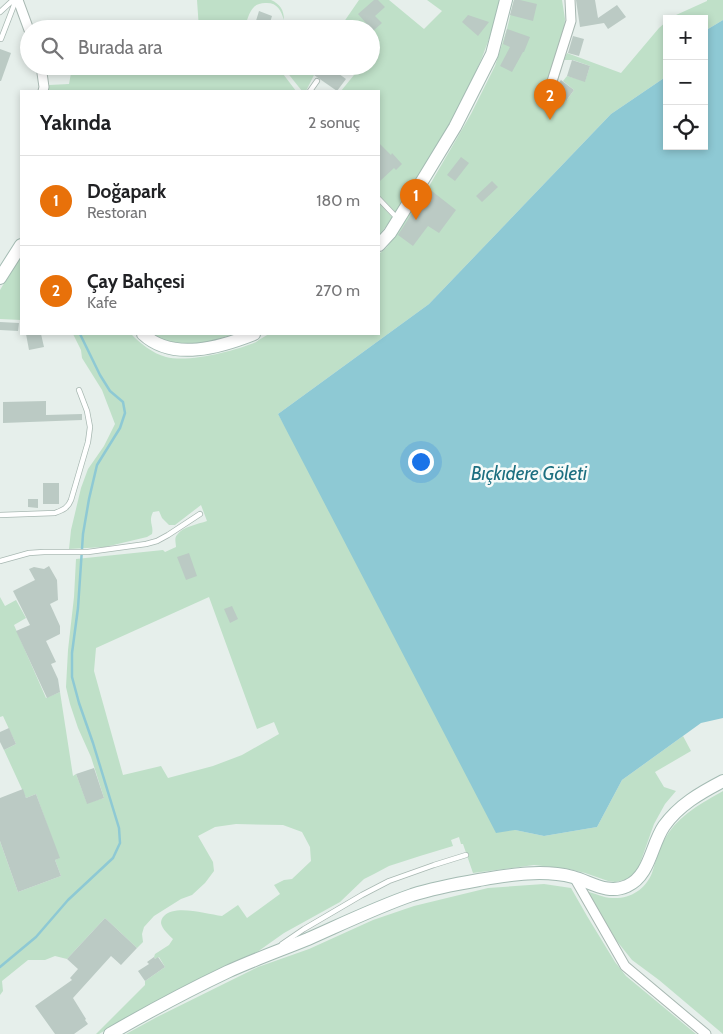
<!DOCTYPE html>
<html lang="tr">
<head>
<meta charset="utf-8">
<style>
	body { margin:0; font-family:Cabin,sans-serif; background:#f2f2f2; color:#202124 }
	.controls { position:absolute; right:15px; top:15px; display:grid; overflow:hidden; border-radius:0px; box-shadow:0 2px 8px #0003 }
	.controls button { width:45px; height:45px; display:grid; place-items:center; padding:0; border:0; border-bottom:1px solid #e0e0e0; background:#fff; color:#202124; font:25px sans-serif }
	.you { position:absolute; left:420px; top:461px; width:18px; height:18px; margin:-12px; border:4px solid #fff; border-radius:50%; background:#1a73e8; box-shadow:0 0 0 8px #1a73e833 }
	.badge { display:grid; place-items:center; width:32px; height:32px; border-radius:50%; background:#7f4e3f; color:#fff; font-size:16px; font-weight:700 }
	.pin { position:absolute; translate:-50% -41px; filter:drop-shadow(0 1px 2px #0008) }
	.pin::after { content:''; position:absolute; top:26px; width:18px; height:15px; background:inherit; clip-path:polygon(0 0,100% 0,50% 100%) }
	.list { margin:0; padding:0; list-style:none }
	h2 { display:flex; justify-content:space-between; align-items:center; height:65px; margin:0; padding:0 20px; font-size:21px }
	h2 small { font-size:16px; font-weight:400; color:#757577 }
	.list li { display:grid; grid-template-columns:32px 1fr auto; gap:15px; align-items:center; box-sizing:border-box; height:90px; padding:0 20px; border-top:1px solid #e0e0e0 }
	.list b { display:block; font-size:19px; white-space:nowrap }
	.list p { margin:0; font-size:16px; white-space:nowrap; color:#757577 }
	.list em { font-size:16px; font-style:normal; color:#757577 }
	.icon { flex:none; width:28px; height:28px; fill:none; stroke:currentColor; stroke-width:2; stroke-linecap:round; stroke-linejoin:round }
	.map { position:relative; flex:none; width:723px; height:1034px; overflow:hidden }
	.search { position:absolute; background:#fff; box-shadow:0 2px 8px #0003; left:20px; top:20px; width:360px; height:55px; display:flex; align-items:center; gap:12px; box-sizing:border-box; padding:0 18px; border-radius:28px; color:#757577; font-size:19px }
	.panel { position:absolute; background:#fff; box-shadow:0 2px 8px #0003; left:20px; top:90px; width:360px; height:245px; border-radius:0px }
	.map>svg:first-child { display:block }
	.green { fill:#bfe0c8; fill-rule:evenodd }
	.water { fill:#8ec9d4 }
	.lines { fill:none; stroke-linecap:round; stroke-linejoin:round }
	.stream { stroke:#8ec9d4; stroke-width:2.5 }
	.building { fill:#bbcac4 }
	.lane-casing { stroke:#a8b8b2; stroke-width:6 }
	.street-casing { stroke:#a8b8b2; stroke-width:11 }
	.secondary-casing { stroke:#a4bbb3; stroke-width:14 }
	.lane { stroke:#fff; stroke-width:4.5 }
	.street { stroke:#fff; stroke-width:9 }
	.secondary { stroke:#fff; stroke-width:12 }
	.labels { text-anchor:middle; stroke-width:5; stroke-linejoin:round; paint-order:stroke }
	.water-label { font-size:19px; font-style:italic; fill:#1c6f80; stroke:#f7fbf9 }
</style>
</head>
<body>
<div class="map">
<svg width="723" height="1034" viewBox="0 0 723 1034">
	<rect width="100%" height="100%" fill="#e6efeb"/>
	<!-- green -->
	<path class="green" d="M197,0H271C280,4 284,10 284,20C281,10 277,2 265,3C261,3 257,4 254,7C249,12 246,22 245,29H199Z
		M359,0H389L424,29L442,11L427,0H500C483,78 437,145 396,213L379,195V91H341L354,75L343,66H371V29H339Z
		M514,0H562L565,19L564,34L544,93L545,104H552L562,97L567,100L574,90L563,81L567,76L585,81L590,66L573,60H564L567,53L621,73L659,28L667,21V76L611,114L429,304L278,414L515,830L544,836L597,827L622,780L683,736L691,751L655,772L664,787L676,791L665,804L654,824L638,869L628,879L615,882L608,881L585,873L569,869L534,865L473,873L463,844H461L459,837L451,840L453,846L420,856L389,866L374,874L364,879L340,902L284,933L246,960L117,1023L99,1034H96L145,985V981L165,967L159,957L155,959L154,957L155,954L169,945L173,939C169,935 162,929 161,923C161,920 162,918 164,916C175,904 207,914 222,916L238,905L247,918L280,894L274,885L284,880L292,879L311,861L310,847L302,832L283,825L236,824L215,827L198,836L213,862L214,871L205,883L192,895L181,899L154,916L144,927L142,934L143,942L137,948L105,918L67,959L55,956L45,960H28L2,981L3,991L0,995V841L18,892L61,876L55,860L59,858L36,794L26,798L4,750L16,744L3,716L0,717V597L5,606L16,600L26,618L14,625L46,698L60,692L73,776L76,774L87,803L104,798L91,757L78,728L70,704L66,687L68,650L74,597L76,559L163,550L165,552L176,547C176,543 174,538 177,535C182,527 198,524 207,521L201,505L175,525H169L162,518L159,511L153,512C148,522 154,525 152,534L147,537L105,547L69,549L71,530L81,488L88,469L104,446L115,424L102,390L82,358L81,350L73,334H131C141,344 152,353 166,357C188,363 235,351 256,342C260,339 265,336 269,334H379V254L387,247L428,188L471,114L495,66L507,29ZM209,597L257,729L274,722L279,734L242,755L213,766L168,778L161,766L123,775L94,671L96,648Z
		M707,0H723V20L708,29L704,34V19H670L676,15L707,1Z
		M101,66H277L296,91H48L49,85L69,84L71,73Z
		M282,66H321L314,75L306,91H302Z
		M379,203L393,218L379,235Z
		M21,254V320L0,319V290Z
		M150,334H233C206,344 176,351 150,334Z
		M723,791V1034L659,980L632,960L612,935L586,891C594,893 604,898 612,898C630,899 645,890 652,873C656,861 659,848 666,837C679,815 702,803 723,791Z
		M544,884L571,888L587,916L615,962L626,976L696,1034H126L157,1017L258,967L309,949L373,920L414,906L488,888Z"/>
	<!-- water -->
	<path class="water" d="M723,20V718L701,723L622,780L597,827L544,836L515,830L496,833L278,414L429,304L611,114L667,76V146H704V34L708,29Z"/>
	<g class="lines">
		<!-- stream -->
		<path class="stream" d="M0,967L36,937L68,900L113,858L120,843L119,828L93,743L79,703L72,677V653L78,608L83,534L89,499L97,465L120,428L125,413L123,402L110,391L100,375L80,334"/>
	</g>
	<!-- building -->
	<path class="building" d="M374,0H378L385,7L375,16L382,23L373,31L358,14Z
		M514,0H520L537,4L533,21L510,15Z
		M576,0H595L598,18L617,5L626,17L608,29L604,23L580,27Z
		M259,11L272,16L268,29L255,24Z
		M468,15L489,22L478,36L462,22Z
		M64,20L65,29H37V25Z
		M507,29L530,37L524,52H523L512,72L500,66L510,47L503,44Z
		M573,36L584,39L579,56L568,53Z
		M0,49L11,53L1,81H0Z
		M572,60L590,66L585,82L567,76Z
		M321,66H328L346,79L337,91L314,75Z
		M561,80L574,90L566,101L555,92L557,85Z
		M379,143L391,155L392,153L402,164L396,170L394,168L379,182Z
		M461,157L469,163L455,181L447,175Z
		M492,181L498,187L482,202L476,196Z
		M428,188L456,210L439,233L428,226L413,246L398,235Z
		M0,322L19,323L18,331L0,330Z
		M26,334H41L44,347L29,350Z
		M46,401V415L82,414V420L3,423V402Z
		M43,483H59V504H43Z
		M28,499H38V508L28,507Z
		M189,553L197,576L186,580L177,557Z
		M49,566L57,580L58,600L50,604L60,626V634L46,641L56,662L51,664L58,679L60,692L47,698L16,631L30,625L13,591L35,580L29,569L34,567L44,569Z
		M232,606L238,619L230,623L224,609Z
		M9,728L16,744L4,750L0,742V732Z
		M94,768L104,798L87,804L76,774Z
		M23,789L26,798L36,794L60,858L55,860L61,876L18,892L0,841V798Z
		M105,918L137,948L121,965L111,956L73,998L86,1019L85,1020L88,1024L74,1034H55L35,1006L72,980L70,978L78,969L67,959Z
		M154,957L155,959L158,957L165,967L145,981L138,971L149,964L147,962Z"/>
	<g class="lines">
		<!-- lane casing -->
		<g class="lane-casing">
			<path id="lane" d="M0,12L13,0
				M1,39L16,0
				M310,91L317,81
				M379,199L398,219
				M0,515L55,513C63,510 68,508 71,500L88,442L90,427L87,411L79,390
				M0,561L29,553L44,552H88L146,544L157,541L168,535L200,514
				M282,944L304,929L362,895L389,881L434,865L466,855"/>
		</g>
		<!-- street casing -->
		<g class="street-casing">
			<path id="street" d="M18,0L29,30
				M41,66L44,87L43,91
				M548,94L571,21L570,0
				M574,877L625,966L706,1034"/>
		</g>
		<!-- secondary casing -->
		<g class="secondary-casing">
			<path id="secondary" d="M379,245L390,233L424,178L455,127L492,54L506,0
				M0,278L21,245
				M143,334C173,362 221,347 254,334
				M110,1034C148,1012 187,991 227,972C253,960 281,950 308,939C342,924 377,907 412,895C434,888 456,884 479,880C509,875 542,869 573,877C591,882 608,895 627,886C650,876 651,845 664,826C679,805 700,793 723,781"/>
		</g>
		<!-- lane -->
		<use href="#lane" class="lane"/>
		<!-- street -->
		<use href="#street" class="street"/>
		<!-- secondary -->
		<use href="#secondary" class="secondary"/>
	</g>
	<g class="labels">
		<!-- water labels -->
		<g class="water-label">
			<text x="529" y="480">Bıçkıdere Göleti</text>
		</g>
	</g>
</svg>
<div class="controls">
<button>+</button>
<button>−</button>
<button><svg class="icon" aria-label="locate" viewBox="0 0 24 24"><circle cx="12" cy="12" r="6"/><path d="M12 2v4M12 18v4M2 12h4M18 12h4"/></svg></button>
</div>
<div class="you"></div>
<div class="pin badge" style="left:416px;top:220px;background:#e8710a">1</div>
<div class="pin badge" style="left:550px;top:120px;background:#e8710a">2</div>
<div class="search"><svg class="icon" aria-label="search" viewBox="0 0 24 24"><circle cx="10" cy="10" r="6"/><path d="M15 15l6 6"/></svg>Burada ara</div>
<section class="panel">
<h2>Yakında<small>2 sonuç</small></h2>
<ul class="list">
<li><span class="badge" style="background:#e8710a">1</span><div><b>Doğapark</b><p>Restoran</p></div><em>180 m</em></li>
<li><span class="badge" style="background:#e8710a">2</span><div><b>Çay Bahçesi</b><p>Kafe</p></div><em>270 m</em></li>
</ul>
</section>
</div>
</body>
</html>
